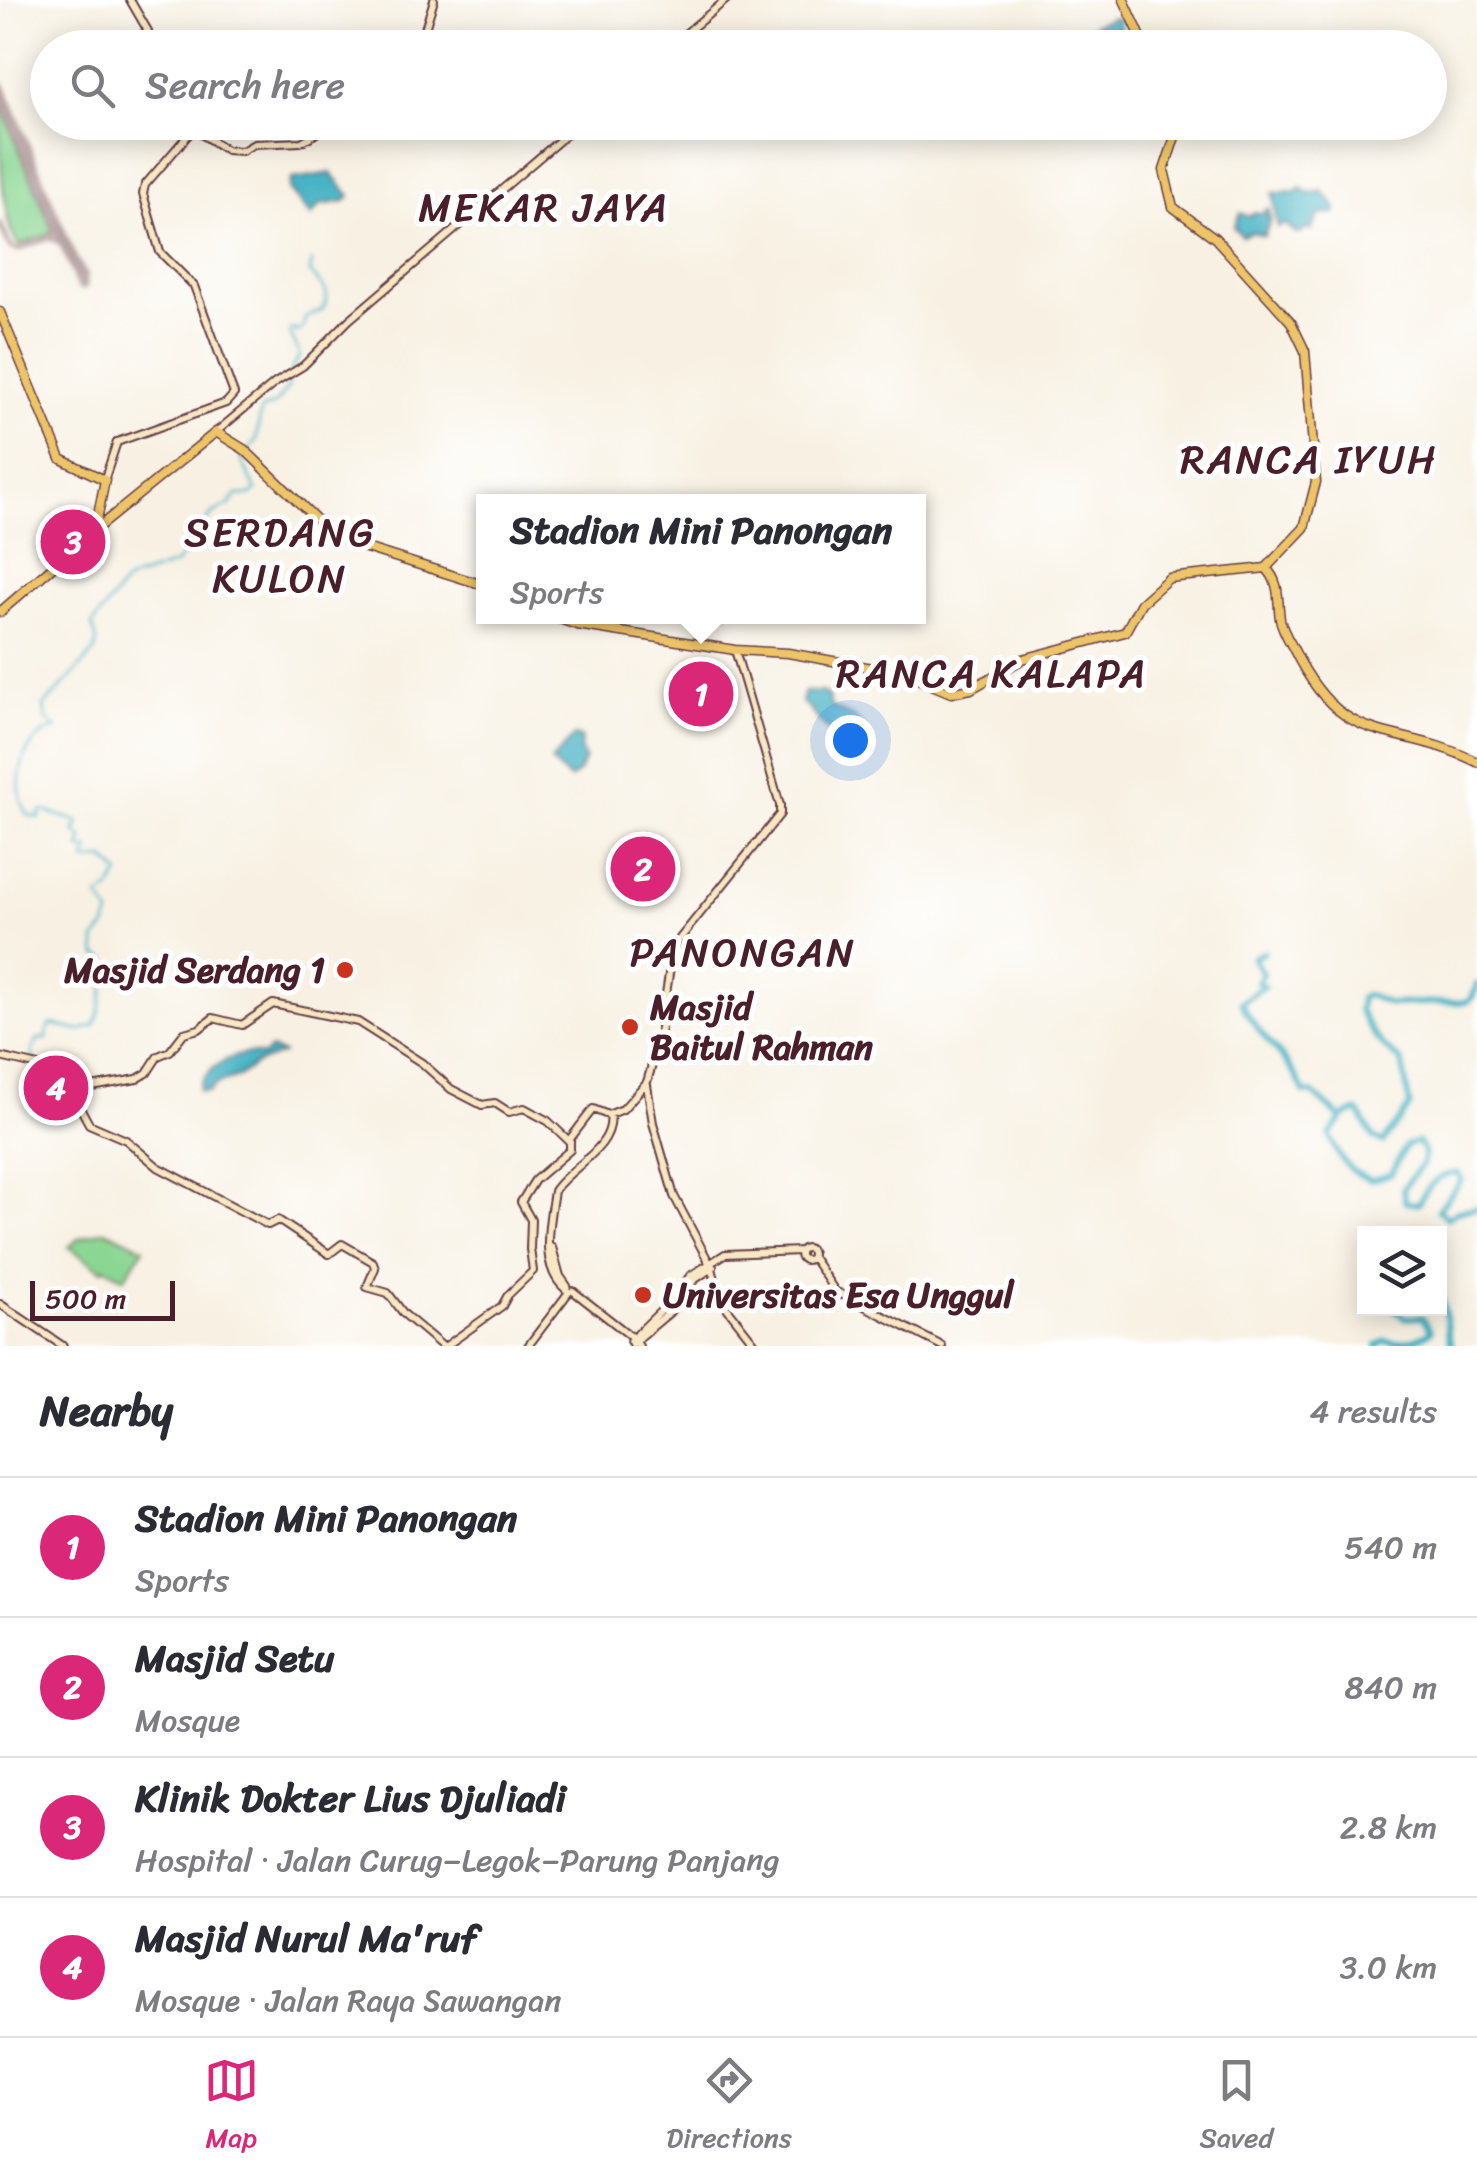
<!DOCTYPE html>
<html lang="en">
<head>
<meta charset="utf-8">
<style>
	body { margin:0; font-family:Sriracha,sans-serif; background:#f7f7f7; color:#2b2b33 }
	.controls { position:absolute; right:30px; bottom:30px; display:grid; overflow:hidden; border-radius:0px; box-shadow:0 5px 25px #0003 }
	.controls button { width:90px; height:90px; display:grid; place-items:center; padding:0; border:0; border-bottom:2px solid #e1e1e2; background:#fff; color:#2b2b33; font:50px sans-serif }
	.scale { position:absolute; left:30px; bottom:25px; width:145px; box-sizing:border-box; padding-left:10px; border:5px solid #4a1f2b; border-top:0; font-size:28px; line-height:35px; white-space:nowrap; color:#4a1f2b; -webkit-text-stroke:8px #fff; paint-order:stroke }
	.you { position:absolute; left:850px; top:740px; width:35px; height:35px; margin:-25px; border:8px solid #fff; border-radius:50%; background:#1a73e8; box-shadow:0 0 0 15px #1a73e833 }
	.badge { display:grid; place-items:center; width:65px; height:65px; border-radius:50%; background:#db2777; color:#fff; font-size:32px; font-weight:700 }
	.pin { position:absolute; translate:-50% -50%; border:5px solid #fff; box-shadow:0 2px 10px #0006 }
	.popup { position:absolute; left:476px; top:494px; width:450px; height:130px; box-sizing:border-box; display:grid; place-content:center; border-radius:0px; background:#fff; filter:drop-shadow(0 2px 8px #0005); font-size:32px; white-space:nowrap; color:#7c7c81 }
	.popup b { font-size:38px; color:#2b2b33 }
	.popup::after { content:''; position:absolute; left:50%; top:100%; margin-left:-20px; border:20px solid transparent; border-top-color:#fff }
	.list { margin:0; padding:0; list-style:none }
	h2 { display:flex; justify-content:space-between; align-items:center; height:130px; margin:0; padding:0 40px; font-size:42px }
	h2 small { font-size:32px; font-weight:400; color:#7c7c81 }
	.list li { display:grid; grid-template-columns:65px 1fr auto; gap:30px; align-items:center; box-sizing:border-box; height:140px; padding:0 40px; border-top:2px solid #e1e1e2 }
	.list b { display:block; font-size:38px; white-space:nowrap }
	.list p { margin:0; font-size:32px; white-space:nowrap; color:#7c7c81 }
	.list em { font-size:32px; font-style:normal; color:#7c7c81 }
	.icon { flex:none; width:55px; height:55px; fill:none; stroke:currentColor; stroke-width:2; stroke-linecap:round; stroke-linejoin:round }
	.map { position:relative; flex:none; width:1477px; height:1346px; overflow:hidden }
	.search { position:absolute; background:#fff; box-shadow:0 5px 25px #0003; left:30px; right:30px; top:30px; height:110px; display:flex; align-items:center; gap:25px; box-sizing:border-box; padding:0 35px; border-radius:55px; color:#7c7c81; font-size:38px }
	.sheet { height:690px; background:#fff }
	nav { display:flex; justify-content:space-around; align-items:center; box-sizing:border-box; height:140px; border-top:2px solid #e1e1e2; background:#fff; font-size:28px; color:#7c7c81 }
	nav a { display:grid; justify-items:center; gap:5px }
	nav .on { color:#db2777 }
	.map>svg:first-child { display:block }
	.green { fill:#8ad693; stroke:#6a7a5f; stroke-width:2.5 }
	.water { fill:#47b3c4; stroke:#486978; stroke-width:2.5 }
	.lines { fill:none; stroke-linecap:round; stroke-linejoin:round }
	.stream { stroke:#47b3c4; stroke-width:2.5 }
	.river { stroke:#47b3c4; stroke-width:6 }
	.taxiway { stroke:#a18887; stroke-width:5 }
	.runway { stroke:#a18887; stroke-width:12 }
	.secondary-casing { stroke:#643e47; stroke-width:10 }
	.primary-casing { stroke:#643e47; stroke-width:11 }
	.secondary { stroke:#f8e7c3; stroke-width:6 }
	.primary { stroke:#eec469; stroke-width:8 }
	.poi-dot { fill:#c8321e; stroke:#fff; stroke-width:4 }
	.labels { text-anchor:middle; stroke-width:10; stroke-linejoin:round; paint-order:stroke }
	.poi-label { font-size:35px; font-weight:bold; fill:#4a1f2b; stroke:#fff; text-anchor:start }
	.quarter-label { font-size:40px; letter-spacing:2.5px; fill:#4a1f2b; stroke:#fff }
</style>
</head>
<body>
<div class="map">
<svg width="1477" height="1346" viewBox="0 0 1477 1346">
	<rect width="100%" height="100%" fill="#fff"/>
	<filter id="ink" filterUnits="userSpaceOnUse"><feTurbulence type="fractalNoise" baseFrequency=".01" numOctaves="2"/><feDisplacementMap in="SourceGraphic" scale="20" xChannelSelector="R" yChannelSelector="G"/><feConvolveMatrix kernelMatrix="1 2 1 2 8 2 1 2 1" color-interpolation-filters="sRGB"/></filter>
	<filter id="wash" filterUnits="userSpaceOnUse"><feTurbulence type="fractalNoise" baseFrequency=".0048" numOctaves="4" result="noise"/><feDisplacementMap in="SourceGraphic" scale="40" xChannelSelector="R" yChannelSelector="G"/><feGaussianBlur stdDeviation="2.25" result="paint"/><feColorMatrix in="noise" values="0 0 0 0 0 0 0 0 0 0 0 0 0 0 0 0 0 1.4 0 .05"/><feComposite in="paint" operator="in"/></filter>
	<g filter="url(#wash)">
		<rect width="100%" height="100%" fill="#f8f1e3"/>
		<!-- green -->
		<path class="green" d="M0,104L52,229L47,235L19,245C0,227 0,137 0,104Z
			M697,679H703L721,697L700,713L682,692Z
			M105,1230L144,1248L124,1278L104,1267L102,1270L69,1247L80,1238Z"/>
		<!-- water -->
		<path class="water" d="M1113,17L1119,19L1124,47H1083L1077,43L1094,24Z
			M331,173L350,196L345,201L320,205L311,216L289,189L291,179Z
			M1302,188L1308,194L1322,191L1337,208L1335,213L1319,215L1311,230L1305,229L1302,233L1296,234L1286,224L1277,227L1273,193L1296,192Z
			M1268,208L1270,213L1266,217L1271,218L1264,236L1252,232L1242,236L1234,227L1240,213L1250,217L1254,212L1263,213Z
			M804,692H822L829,697L831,707L857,719L865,732L862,739C830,745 822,720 802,702Z
			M574,736L581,738L580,750L585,759L577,774L569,779L551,762Z
			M270,1049L282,1054L257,1063L238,1077L216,1084L208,1092L199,1091C202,1067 242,1047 263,1056Z"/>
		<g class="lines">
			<!-- stream -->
			<path class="stream" d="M290,372L300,355L289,331L293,329L297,332L303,328L305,318L322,310C334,291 321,286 310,272L312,261
				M249,449L256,440L261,410L275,404L289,386L285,377
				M34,1061L32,1051L38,1039H47V1030L52,1024L79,1031L95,1025C100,1015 109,968 106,959L97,955L95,940L106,927L110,914L99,897L109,891L120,874L105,859L84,861L90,849H80L83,838L74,831L79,824L77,821L45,811L40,812V818L28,815C9,785 23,735 57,728L46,719L44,706L95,651L97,640L92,625L124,584L134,578L176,564L211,515L229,505L237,495H251L256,490L241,459L244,455"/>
			<!-- river -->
			<path class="river" d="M1264,952L1253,958L1263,974L1257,982L1264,986L1241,1002C1257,1037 1291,1058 1304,1093H1313L1342,1119
				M1477,984L1472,998L1466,1002L1390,1004L1367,995L1361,998L1359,1010C1373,1036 1378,1043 1402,1062L1410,1106L1383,1142L1374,1138L1358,1111L1344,1116L1330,1135C1337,1157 1348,1172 1371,1180L1391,1174L1406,1145L1418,1142L1424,1151L1423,1163L1403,1189L1405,1202L1418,1204C1426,1188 1439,1173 1457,1173L1462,1180L1438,1210L1447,1218L1457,1211L1477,1208
				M1440,1295C1448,1311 1444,1329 1452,1346
				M1377,1346L1385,1341C1400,1344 1419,1340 1431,1331L1422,1317L1404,1318L1393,1308"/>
			<!-- taxiway -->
			<path class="taxiway" d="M0,224L10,247L18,250L51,237L55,229L54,218
				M50,238C62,241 81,265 85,276L83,282L75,280L74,267"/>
			<!-- runway -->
			<path class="runway" d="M0,87L82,285"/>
		</g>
	</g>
	<g filter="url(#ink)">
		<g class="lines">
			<!-- secondary casing -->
			<g class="secondary-casing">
				<path id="secondary" d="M130,0L148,31L133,41L135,48
					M419,48L434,0
					M668,48L726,0
					M191,122L203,135L226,150L242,151L254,144L301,142L337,122
					M362,122L376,130L384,122
					M216,432L275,383L303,366L349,320L581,122
					M105,478L117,442L226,403L234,394L194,286L160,252L143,194L145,185L195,127
					M0,1057L43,1067L82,1111L89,1124L126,1140L158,1167L268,1225L278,1220L329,1254L342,1244L373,1262L375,1268L367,1287L388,1293L404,1314L442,1346
					M647,1085L653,1123L674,1196L712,1268L720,1299L757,1346
					M63,1092L137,1079L147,1073L158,1056L170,1051L184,1033L199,1029L213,1018L242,1025L273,1004L358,1022L422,1063L451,1089L482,1105L495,1103L509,1112L524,1108L548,1121L569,1141
					M552,1247L560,1276L567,1286
					M800 1254a6 6 0 1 1 12 0a6 6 0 1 1-12 0Z
					M812,1257L835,1291L942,1346
					M568,1291C538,1269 549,1223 554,1191C569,1167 616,1148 610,1114
					M573,1291L633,1338L639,1346
					M0,1304L63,1346
					M630,1341L667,1305L690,1276L725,1254L800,1251
					M632,1344L669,1313L694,1280L713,1267
					M446,1346L502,1306L508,1295L533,1271L530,1249L531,1220L521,1202L535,1180L570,1150V1139L593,1109L608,1115L623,1109L647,1082L659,1041L673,947L780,814V805L735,650
					M528,1346L569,1292"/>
			</g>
			<!-- primary casing -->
			<g class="primary-casing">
				<path id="primary" d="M1124,0L1146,48
					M1180,122L1164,170L1173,207L1215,238L1291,322L1305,351L1316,482L1304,528L1266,568
					M0,312L61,459L105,480L95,530L0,612
					M95,530L216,432L245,450L318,521L350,543L483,585
					M1266,568C1281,583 1277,600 1280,619C1282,629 1288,639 1293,648C1345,754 1391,719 1477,762
					M551,616L577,625L735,650L788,653L906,674L951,693L971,689L1023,659L1125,632L1141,603L1169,578L1266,568"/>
			</g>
			<!-- secondary -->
			<use href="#secondary" class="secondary"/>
			<!-- primary -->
			<use href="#primary" class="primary"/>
		</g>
	</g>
	<!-- markers -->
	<g class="poi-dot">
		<circle cx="345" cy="970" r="10"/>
		<circle cx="630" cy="1027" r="10"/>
		<circle cx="643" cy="1295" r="10"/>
	</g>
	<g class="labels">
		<!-- poi labels -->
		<g class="poi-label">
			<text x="325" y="982" text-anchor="end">Masjid Serdang 1</text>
			<text x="650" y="1019">Masjid<tspan x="650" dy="40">Baitul Rahman</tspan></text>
			<text x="663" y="1307">Universitas Esa Unggul</text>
		</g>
		<!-- quarter labels -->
		<g class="quarter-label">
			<text x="544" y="221">MEKAR JAYA</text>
			<text x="1309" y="473">RANCA IYUH</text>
			<text x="280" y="546">SERDANG<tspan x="280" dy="46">KULON</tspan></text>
			<text x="992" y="687">RANCA KALAPA</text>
			<text x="743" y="966">PANONGAN</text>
		</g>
	</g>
</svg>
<div class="controls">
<button><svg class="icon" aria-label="layers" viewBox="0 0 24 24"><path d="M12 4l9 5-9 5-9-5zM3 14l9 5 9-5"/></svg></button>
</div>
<div class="scale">500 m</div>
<div class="you"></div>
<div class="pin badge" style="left:701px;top:694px">1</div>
<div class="popup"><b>Stadion Mini Panongan</b>Sports</div>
<div class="pin badge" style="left:643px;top:869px">2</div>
<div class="pin badge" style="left:73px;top:542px">3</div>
<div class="pin badge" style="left:56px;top:1088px">4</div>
<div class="search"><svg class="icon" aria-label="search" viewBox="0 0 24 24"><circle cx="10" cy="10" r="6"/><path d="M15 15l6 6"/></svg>Search here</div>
</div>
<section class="sheet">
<h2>Nearby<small>4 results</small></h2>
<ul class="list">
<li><span class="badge">1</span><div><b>Stadion Mini Panongan</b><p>Sports</p></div><em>540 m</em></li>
<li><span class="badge">2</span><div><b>Masjid Setu</b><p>Mosque</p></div><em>840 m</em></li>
<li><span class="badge">3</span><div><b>Klinik Dokter Lius Djuliadi</b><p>Hospital · Jalan Curug–Legok–Parung Panjang</p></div><em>2.8 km</em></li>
<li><span class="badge">4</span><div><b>Masjid Nurul Ma'ruf</b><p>Mosque · Jalan Raya Sawangan</p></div><em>3.0 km</em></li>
</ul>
</section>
<nav>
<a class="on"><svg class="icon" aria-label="map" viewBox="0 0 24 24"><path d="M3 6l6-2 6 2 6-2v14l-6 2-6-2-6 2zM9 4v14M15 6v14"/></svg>Map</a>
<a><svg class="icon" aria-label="directions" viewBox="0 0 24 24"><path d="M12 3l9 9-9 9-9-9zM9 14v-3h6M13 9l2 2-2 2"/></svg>Directions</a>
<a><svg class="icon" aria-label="saved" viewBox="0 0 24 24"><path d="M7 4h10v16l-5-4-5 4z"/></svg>Saved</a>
</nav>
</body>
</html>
